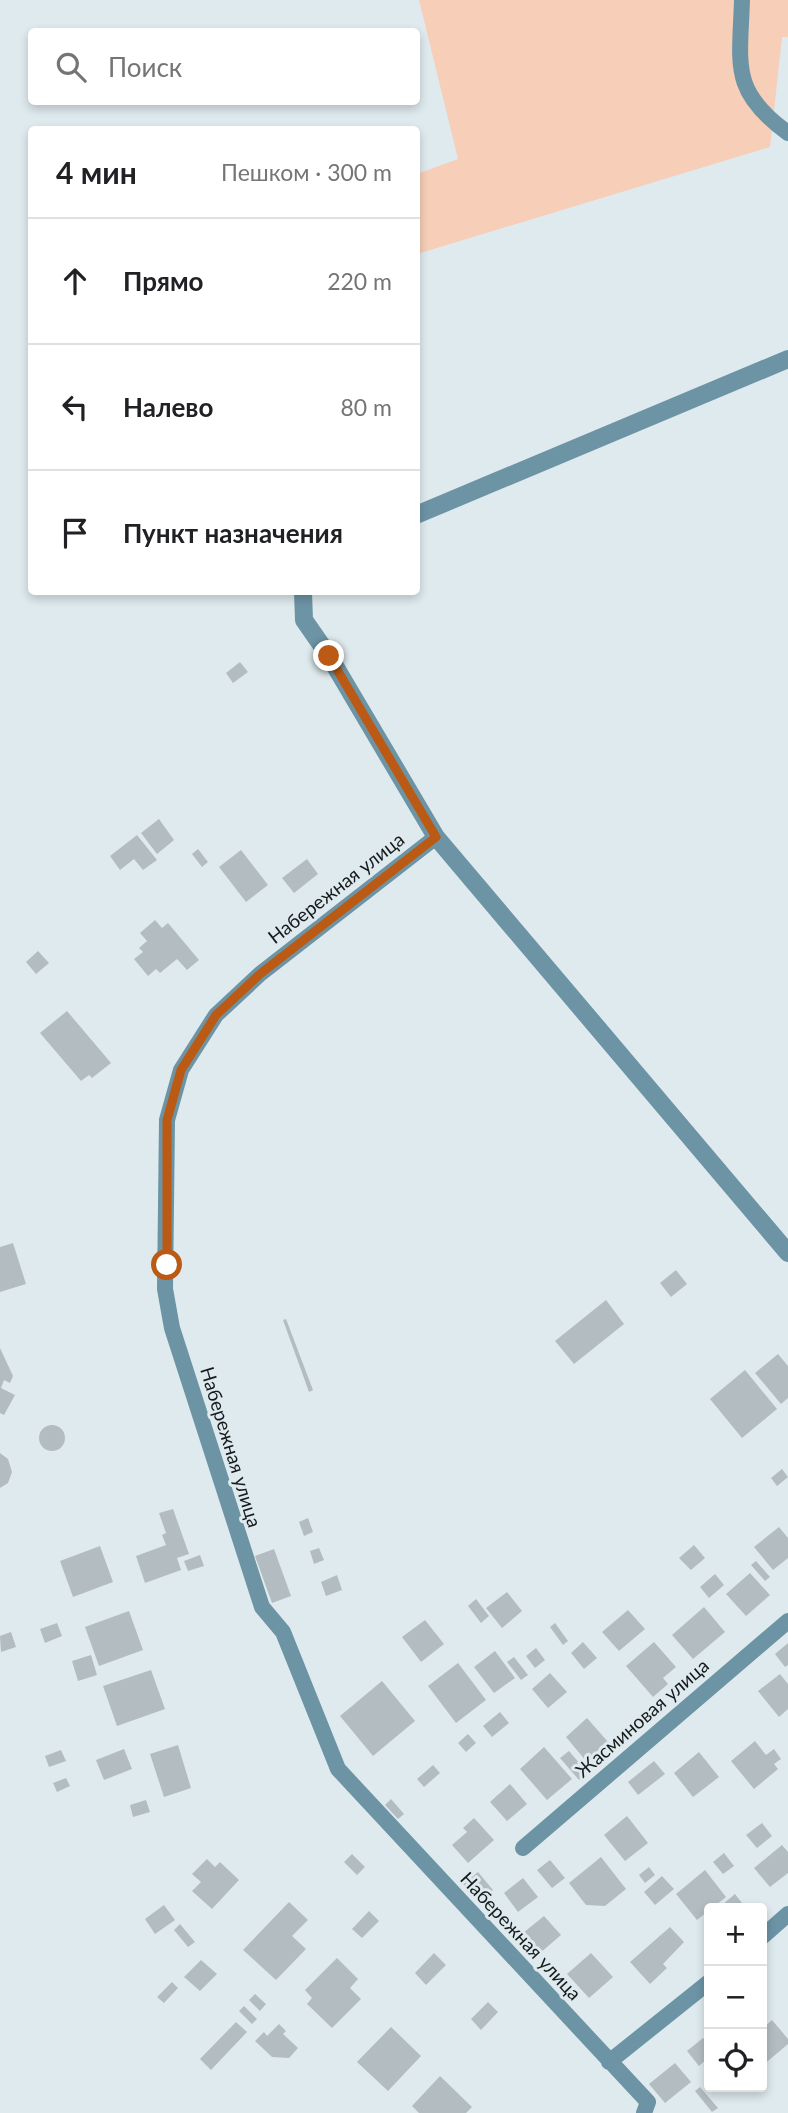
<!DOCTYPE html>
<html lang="ru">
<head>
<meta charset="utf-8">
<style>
	body { margin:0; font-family:Lato,sans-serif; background:#f6f6f6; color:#202124 }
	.controls { position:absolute; right:21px; bottom:21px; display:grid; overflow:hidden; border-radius:7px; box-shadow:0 4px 10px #0003 }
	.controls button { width:63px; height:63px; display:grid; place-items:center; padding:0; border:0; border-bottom:2px solid #e0e0e0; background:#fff; color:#202124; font:35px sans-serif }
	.stop { position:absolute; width:21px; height:21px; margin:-16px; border:5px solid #ba5a15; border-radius:50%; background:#fff }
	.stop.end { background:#ba5a15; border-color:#fff; box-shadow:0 2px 7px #0008 }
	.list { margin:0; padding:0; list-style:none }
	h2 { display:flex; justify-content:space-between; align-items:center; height:91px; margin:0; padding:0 28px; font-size:30px }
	h2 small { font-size:23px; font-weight:400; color:#757577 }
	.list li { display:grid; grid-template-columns:46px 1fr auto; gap:21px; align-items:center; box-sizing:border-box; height:126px; padding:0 28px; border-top:2px solid #e0e0e0 }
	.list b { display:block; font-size:26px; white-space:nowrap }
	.list em { font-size:23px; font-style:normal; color:#757577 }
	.icon { flex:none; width:38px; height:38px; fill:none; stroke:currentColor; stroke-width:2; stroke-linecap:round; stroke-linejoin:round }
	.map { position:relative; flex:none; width:788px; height:2113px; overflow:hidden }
	.search { position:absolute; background:#fff; box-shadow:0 4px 10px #0003; left:28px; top:28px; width:392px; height:77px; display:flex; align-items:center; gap:18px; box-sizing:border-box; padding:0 24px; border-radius:7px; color:#757577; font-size:26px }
	.panel { position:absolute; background:#fff; box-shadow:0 4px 10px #0003; left:28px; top:126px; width:392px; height:469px; border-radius:7px }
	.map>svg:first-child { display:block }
	.green { fill:#f7ceb7 }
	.building { fill:#b3bdc1 }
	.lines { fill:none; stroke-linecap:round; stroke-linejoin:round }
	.minor { stroke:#6c94a5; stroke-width:16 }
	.tertiary { stroke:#6c94a5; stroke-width:18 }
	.route { stroke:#ba5a15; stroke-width:9 }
	.labels { text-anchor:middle; stroke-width:6; stroke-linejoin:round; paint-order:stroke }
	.street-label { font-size:19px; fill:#161a1b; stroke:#dfeaee }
</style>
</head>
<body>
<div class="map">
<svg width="788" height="2113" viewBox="0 0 788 2113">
	<rect width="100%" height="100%" fill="#dfeaee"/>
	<!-- green -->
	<path class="green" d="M419,0H788V37H782L770,147L417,254V174L458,159Z"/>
	<!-- building -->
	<path class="building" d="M240,662L248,672L233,683L226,673Z
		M159,819L174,840L157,854L141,833Z
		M137,835L157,860L143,870L134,859L120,870L110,856Z
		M198,849L208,862L202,867L192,854Z
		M241,850L268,885L246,902L219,867Z
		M307,859L318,874L294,893L282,878Z
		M155,920L162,928L168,923L199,960L187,970L177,959L160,973L156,969L148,976L134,959L143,952L139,948L147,941L140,933Z
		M38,951L49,963L36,974L26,962Z
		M67,1011L111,1063L92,1078L89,1075L81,1081L40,1033Z
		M13,1243L26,1284L0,1292V1247Z
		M676,1270L687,1284L671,1297L660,1283Z
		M606,1300L624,1324L574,1364L555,1341Z
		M286,1319L313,1390L309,1392L283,1320Z
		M0,1348L13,1376L10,1383L4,1380L1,1388L15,1395L4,1415L0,1413Z
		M778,1354L788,1366V1398L781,1404L755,1373Z
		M745,1370L777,1409L742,1438L710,1399Z
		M39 1438a13 13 0 1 1 26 0a13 13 0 1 1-26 0Z
		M0,1453L8,1459L12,1472L8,1483L0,1488Z
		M782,1469L788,1477L777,1486L771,1478Z
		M173,1509L189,1554L177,1558L181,1570L145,1583L136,1556L166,1545L162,1535L166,1533L159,1513Z
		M308,1518L313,1532L304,1536L299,1522Z
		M779,1527L788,1538V1558L773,1570L754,1547Z
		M694,1545L705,1558L691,1570L679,1558Z
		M100,1546L113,1582L73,1597L60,1561Z
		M319,1548L324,1560L314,1564L310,1551Z
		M274,1549L291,1596L272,1603L255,1556Z
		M200,1555L204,1566L188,1571L184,1561Z
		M756,1561L770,1577L765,1581L751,1565Z
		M750,1573L770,1595L746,1616L726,1594Z
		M715,1574L724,1585L709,1598L700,1587Z
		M337,1575L342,1590L326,1596L321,1582Z
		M507,1592L522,1611L502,1628L486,1608Z
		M476,1599L489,1616L481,1623L468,1606Z
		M704,1607L725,1632L693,1659L672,1635Z
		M628,1610L645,1629L619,1651L602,1632Z
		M129,1611L143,1650L99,1666L85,1627Z
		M425,1620L444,1644L421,1662L402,1637Z
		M57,1623L62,1636L45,1643L40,1629Z
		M555,1623L568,1641L563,1645L550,1627Z
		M11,1632L16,1647L1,1652L0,1636Z
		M583,1642L597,1658L584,1669L571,1653Z
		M654,1642L676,1667L663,1678L668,1684L653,1697L626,1666Z
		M788,1643V1665L785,1667L775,1654Z
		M536,1648L545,1660L535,1668L526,1656Z
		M495,1651L515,1678L494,1693L474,1667Z
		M91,1655L97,1675L78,1681L72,1661Z
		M514,1657L528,1675L521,1680L507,1662Z
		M458,1663L486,1700L456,1723L428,1686Z
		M151,1670L165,1709L117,1726L103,1686Z
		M550,1673L567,1692L548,1708L532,1689Z
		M780,1674L788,1684V1709L779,1717L758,1691Z
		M382,1681L415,1721L373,1756L340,1716Z
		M500,1712L509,1723L492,1737L483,1726Z
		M587,1718L608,1742L586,1761L566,1737Z
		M468,1734L476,1743L466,1752L458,1743Z
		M755,1741L766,1755L774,1749L781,1759L774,1764L778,1769L754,1789L731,1761Z
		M178,1745L191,1788L164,1797L150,1754Z
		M544,1747L572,1779L547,1800L520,1769Z
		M124,1749L132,1769L104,1780L96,1760Z
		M61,1750L66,1761L49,1767L45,1756Z
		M569,1751L587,1772L579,1780L560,1758Z
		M699,1752L719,1777L693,1797L674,1773Z
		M654,1761L665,1774L638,1795L628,1782Z
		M433,1765L440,1773L424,1787L417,1779Z
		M66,1778L70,1786L57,1792L53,1783Z
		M510,1784L527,1804L507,1821L490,1802Z
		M391,1799L404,1814L398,1819L385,1805Z
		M146,1800L150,1812L133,1817L130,1805Z
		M627,1816L648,1843L625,1861L604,1835Z
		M474,1818L494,1840L468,1863L452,1845L467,1832L463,1828Z
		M762,1823L772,1836L757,1848L746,1835Z
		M782,1845L788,1852V1873L770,1887L754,1868Z
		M724,1853L734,1866L723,1874L713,1862Z
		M352,1854L365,1867L357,1875L344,1862Z
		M601,1857L626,1889L605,1906L586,1905L569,1883Z
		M207,1859L215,1867L220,1862L239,1880L212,1909L192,1891L201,1882L192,1874Z
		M550,1860L565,1878L552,1888L537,1870Z
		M649,1867L655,1875L645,1883L639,1875Z
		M705,1870L726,1897L697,1920L676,1894Z
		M478,1872L493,1890L478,1902L463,1884Z
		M662,1876L674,1889L655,1905L644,1892Z
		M523,1878L538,1897L518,1912L504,1893Z
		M735,1894L746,1908H727L723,1904Z
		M289,1902L308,1920L292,1936L306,1949L276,1980L243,1950Z
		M164,1905L175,1920L155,1934L145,1919Z
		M369,1911L379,1921L362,1938L352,1929Z
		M544,1916L561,1935L540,1953L523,1933Z
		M180,1924L195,1942L188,1947L174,1930Z
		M670,1927L684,1942L663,1964L667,1968L650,1984L630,1962Z
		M434,1953L446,1965L426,1985L415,1973Z
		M591,1953L613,1977L589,1998L567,1974Z
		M337,1958L358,1979L350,1988L361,1999L332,2028L307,2004L312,1998L305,1990Z
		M201,1960L217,1974L200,1991L184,1977Z
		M172,1982L178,1988L164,2003L157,1997Z
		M255,1994L266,2004L260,2011L249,2000Z
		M488,2002L498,2012L481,2030L471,2019Z
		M244,2006L257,2019L252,2024L239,2011Z
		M772,2020L788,2039V2044L762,2066V2029Z
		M236,2022L247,2032L211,2070L200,2059Z
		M279,2024L286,2031L283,2034L298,2048L289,2058L272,2057L255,2041L264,2032L267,2036Z
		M391,2027L421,2056L388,2091L357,2062Z
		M703,2038L709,2046V2057L699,2066L687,2051Z
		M675,2063L691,2082L665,2103L649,2084Z
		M440,2076L472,2107L466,2113H419L412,2106Z
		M700,2087L718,2108L712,2112L695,2091Z"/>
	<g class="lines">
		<!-- minor -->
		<path class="minor" d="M742,0C740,65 730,91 788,133
			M436,837L260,974L216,1015L181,1070L167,1120L165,1289L172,1328L262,1607L283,1632L338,1769L648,2102L644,2113
			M523,1848L788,1621
			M762,1937L788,1914
			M609,2062L709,1982"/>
		<!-- tertiary -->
		<path class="tertiary" d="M416,515L788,359
			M303,592L304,620L329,656L436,837L788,1253"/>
	</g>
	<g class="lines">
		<!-- route -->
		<path class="route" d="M167,1265V1120L181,1070L216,1015L260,974L436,837L329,656"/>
	</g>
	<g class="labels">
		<!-- street labels -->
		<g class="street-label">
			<text transform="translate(336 888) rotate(-38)" y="7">Набережная улица</text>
			<text transform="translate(231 1447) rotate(73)" y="7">Набережная улица</text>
			<text transform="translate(642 1718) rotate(-41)" y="7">Жасминовая улица</text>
			<text transform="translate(521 1936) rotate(47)" y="7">Набережная улица</text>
		</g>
	</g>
</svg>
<div class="controls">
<button>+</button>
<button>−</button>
<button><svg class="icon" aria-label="locate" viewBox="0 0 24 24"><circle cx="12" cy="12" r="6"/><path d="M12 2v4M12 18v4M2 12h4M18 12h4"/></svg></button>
</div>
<div class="stop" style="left:167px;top:1265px"></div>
<div class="stop end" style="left:329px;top:656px"></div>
<div class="search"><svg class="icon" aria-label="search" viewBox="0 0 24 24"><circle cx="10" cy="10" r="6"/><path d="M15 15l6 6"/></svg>Поиск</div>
<section class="panel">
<h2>4 мин<small>Пешком · 300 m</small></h2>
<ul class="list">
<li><svg class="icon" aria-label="ahead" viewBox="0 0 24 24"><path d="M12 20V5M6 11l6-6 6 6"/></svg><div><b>Прямо</b></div><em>220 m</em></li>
<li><svg class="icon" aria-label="left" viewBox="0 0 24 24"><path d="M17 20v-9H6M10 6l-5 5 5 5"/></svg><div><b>Налево</b></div><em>80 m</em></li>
<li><svg class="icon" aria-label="arrive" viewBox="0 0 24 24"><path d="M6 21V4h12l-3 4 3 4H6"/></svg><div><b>Пункт назначения</b></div></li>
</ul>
</section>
</div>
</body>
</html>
